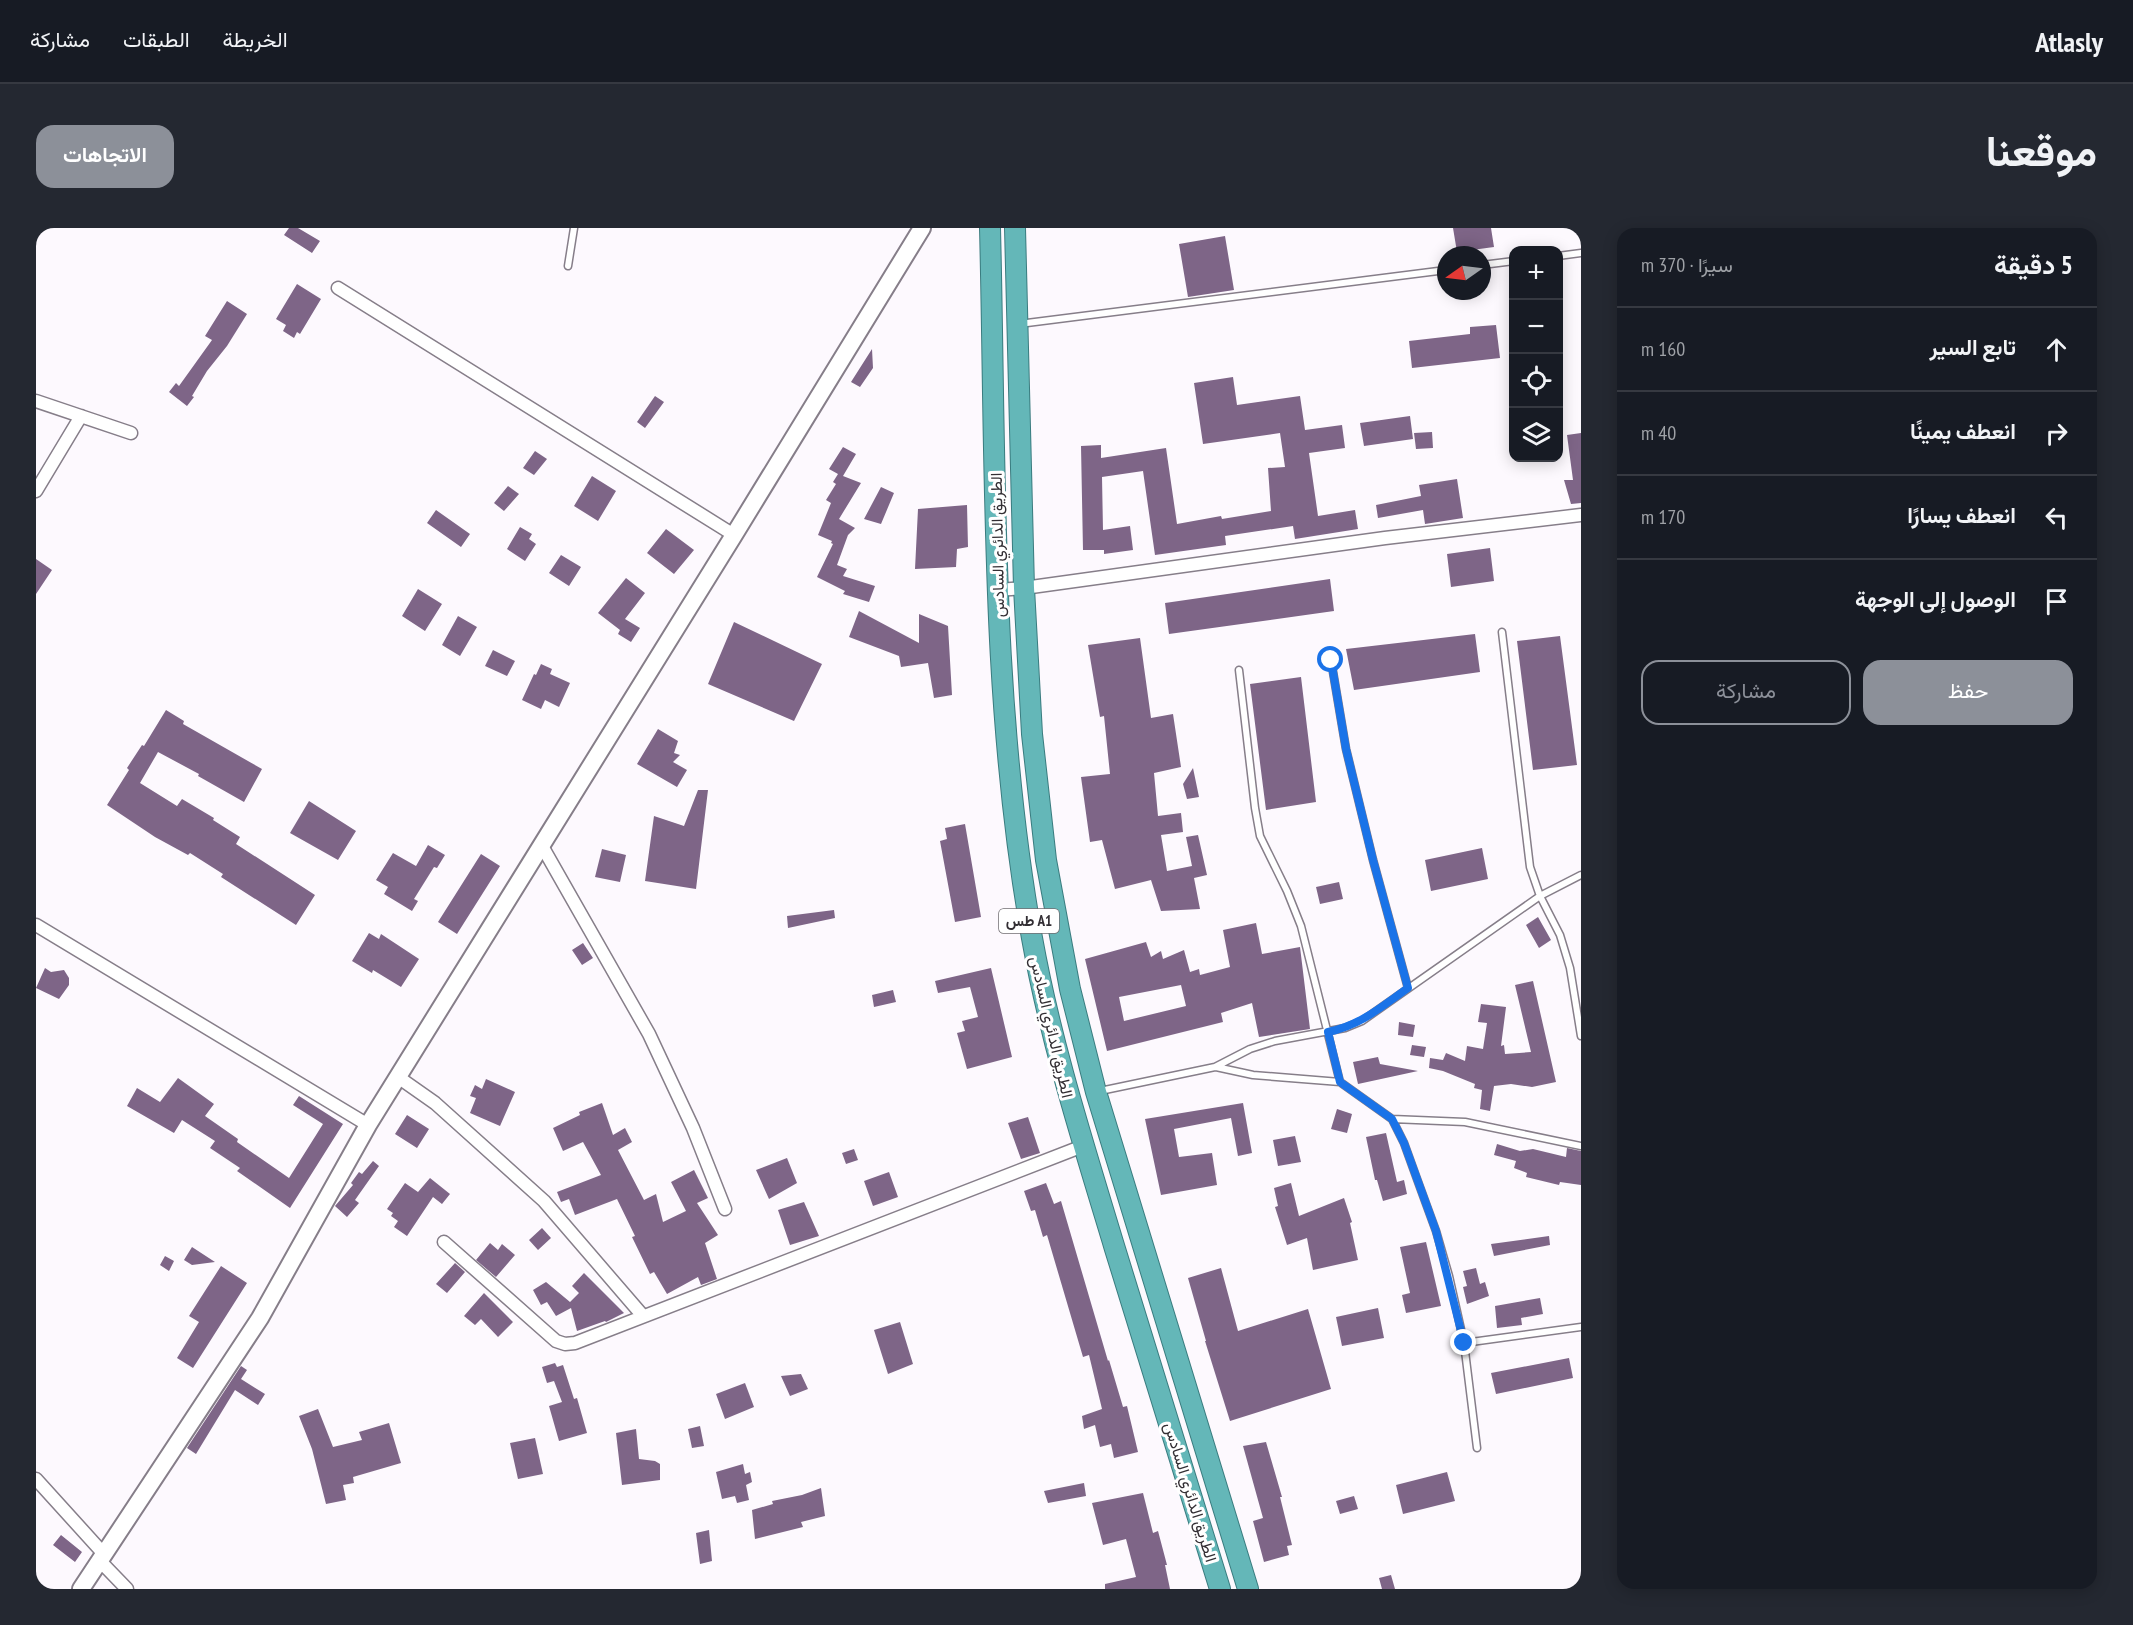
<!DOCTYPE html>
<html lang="ar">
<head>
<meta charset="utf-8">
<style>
	body { margin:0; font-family:"PT Sans Narrow",Vazirmatn,sans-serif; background:#242831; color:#f1f3f6; direction:rtl }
	.controls { position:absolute; right:18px; top:18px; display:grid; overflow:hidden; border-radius:12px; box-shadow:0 3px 15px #0003 }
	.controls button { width:54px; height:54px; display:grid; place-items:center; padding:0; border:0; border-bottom:2px solid #363941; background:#171b24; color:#f1f3f6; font:30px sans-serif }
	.compass { position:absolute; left:1401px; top:18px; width:54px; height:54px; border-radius:50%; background:#171b24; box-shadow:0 3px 15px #0003; rotate:256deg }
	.stop { position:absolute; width:18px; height:18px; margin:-14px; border:4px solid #1a73e8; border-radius:50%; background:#fff }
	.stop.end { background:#1a73e8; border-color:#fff; box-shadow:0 2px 6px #0008 }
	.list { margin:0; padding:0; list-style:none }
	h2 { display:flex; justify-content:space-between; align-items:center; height:78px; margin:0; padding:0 24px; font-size:26px }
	h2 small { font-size:20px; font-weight:400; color:#9ea1a6 }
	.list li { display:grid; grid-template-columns:39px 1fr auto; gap:18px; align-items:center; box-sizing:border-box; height:84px; padding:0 24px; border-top:2px solid #363941 }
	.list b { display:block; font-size:22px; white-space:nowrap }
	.list em { font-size:20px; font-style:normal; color:#9ea1a6 }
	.actions { display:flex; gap:12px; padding:18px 24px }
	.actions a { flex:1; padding:14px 0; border:2px solid #8c9099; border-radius:18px; text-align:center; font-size:21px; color:#8c9099 }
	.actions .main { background:#8c9099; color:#fff }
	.icon { flex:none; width:33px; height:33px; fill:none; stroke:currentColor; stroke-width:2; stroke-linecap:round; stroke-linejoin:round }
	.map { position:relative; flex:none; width:1545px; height:1361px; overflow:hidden; direction:ltr; border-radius:18px }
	header { display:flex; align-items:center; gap:36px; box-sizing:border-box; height:84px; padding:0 30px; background:#171b24; border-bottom:2px solid #363941 }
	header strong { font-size:28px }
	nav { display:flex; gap:33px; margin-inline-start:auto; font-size:21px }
	.intro { display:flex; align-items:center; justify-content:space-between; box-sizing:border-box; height:144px; padding:0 36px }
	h1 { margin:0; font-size:42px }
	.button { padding:15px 27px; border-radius:18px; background:#8c9099; color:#fff; font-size:21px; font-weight:700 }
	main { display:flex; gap:36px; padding:0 36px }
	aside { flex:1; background:#171b24; border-radius:18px; box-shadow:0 3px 15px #0003 }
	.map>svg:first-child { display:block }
	.building { fill:#7e6587; fill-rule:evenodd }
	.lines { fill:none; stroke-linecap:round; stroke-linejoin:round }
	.service-casing { stroke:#867e89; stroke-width:9 }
	.minor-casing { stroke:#867e89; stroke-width:15 }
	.secondary-casing { stroke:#867e89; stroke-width:20 }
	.trunk-casing { stroke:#3a7c7f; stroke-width:22 }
	.service { stroke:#fff; stroke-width:6 }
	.minor { stroke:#fff; stroke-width:12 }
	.secondary { stroke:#fff; stroke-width:16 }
	.trunk { stroke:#64b7b8; stroke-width:20 }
	.route { stroke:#1a73e8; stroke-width:8 }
	.labels { text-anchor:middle; stroke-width:6; stroke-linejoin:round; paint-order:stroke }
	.shield { fill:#fff; stroke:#706d71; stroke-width:1.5 }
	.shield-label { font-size:15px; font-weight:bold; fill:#332f34 }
	.street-label { font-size:16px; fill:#332f34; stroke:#fff }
</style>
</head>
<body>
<header>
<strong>Atlasly</strong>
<nav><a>الخريطة</a><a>الطبقات</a><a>مشاركة</a></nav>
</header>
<div class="intro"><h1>موقعنا</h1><a class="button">الاتجاهات</a></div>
<main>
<aside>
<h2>5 دقيقة<small>سيرًا · 370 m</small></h2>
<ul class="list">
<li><svg class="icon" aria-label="ahead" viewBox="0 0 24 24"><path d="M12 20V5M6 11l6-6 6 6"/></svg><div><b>تابع السير</b></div><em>160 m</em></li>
<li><svg class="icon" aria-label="right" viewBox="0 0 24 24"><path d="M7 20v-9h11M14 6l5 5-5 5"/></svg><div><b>انعطف يمينًا</b></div><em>40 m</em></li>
<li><svg class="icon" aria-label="left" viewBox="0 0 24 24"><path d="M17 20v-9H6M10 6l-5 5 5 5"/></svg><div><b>انعطف يسارًا</b></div><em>170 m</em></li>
<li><svg class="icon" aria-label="arrive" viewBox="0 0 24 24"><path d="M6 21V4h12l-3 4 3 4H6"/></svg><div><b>الوصول إلى الوجهة</b></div></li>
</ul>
<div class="actions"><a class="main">حفظ</a><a>مشاركة</a></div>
</aside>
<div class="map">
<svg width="1545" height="1361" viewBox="0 0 1545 1361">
	<rect width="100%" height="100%" fill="#fdf9fe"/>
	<!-- building -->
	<path class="building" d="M253,0H262L284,13L276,25L248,7Z
		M1417,0H1455L1458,19L1421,24Z
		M1189,8L1198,62L1152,69L1143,16Z
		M261,56L285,71L264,106L261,104L258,110L247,103L250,97L240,91Z
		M191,73L211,86L191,118L171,143L156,168L158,169L151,178L133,164L140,155L143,158L176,112L169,108Z
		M1460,97L1464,130L1376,140L1373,113L1434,106V99Z
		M836,121L837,140L824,159L815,154Z
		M1197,149L1201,177L1264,168L1269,202L1306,197L1309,220L1273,225L1282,288L1319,282L1322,301L1259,311L1257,298L1189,308L1190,317L1119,327L1107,243L1066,249L1067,302L1094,298L1097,322L1068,326V322H1047L1045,218L1065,217V230L1130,220L1141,296L1185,288L1186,291L1235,283L1232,240L1249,239L1244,205L1167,216L1158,155Z
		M619,168L628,174L609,200L601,194Z
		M1374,188L1377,211L1328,218L1324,195Z
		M1396,204L1397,220L1380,221L1378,205Z
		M1545,205V275L1535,276L1528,252H1537L1531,207Z
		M807,219L820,226L807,248L825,255L803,291L819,300L812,307L801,337L811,341L807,348L839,358L833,374L807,366L809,363L781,349L797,316L795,315L796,313L782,307L795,275L790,272L800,256L797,254L802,246L793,241Z
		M499,223L511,231L498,247L487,240Z
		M556,248L580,263L562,293L538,278Z
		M1421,251L1427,290L1389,296L1387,282L1342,290L1340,277L1385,268L1383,257Z
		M472,258L483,266L468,283L458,275Z
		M845,259L858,265L845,296L828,291Z
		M931,277L932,319L921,321L920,339L879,341L882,281Z
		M400,282L434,306L425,319L391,295Z
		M484,299L496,306L493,311L500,316L489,333L471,321Z
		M630,301L658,322L638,346L611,325Z
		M1454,320L1458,353L1415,359L1411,326Z
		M525,327L545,339L533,358L513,345Z
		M0,331L16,342L0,366Z
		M590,350L609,365L589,391L604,400L595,414L582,406L584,402L562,385Z
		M1294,351L1298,383L1133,406L1129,375Z
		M382,361L406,376L389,403L366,388Z
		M823,383L883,415V386L912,398L916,467L898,470L892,435L865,439L863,428L813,409Z
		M422,388L441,399L424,428L406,417Z
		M698,394L786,436L758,493L672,456Z
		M1439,406L1444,444L1318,462L1310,421Z
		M1524,408L1541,537L1497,542L1481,413Z
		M1104,410L1115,490L1137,486L1145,539L1118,545L1122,588L1145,585L1147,604L1125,607L1131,643L1156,638L1150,609L1162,607L1171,647L1158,650L1164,681L1125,683L1115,652L1079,661L1066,612L1054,614L1045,549L1074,546L1068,488L1064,489L1052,417Z
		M457,422L479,433L471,448L449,438Z
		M505,436L516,441L514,446L534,455L523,479L509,472L505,481L486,472L498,446L500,447Z
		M1265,449L1280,574L1230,582L1214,456Z
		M130,482L148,493L147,496L226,541L208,574L162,548L163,546L122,524L104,555L141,578L146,571L178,590L177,592L204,609L200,616L279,667L260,697L185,649L187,646L154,625L152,627L119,609L71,577L93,542L91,540L106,517L108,518Z
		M622,501L642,513L638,525L644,527L637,534L651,542L641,559L601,536Z
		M1157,540L1163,569L1151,571L1147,556Z
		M662,562H672L660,661L609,653L618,588L648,598Z
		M273,573L320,603L302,632L254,605Z
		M929,596L945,689L919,694L904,613L911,611L909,600Z
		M392,617L409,627L401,640L398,639L378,671L382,673L376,683L348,666L352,659L340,652L357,625L380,638Z
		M1446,620L1452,651L1395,663L1389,632Z
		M566,621L590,627L584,654L559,649Z
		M445,626L464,638L421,706L402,694Z
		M1303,654L1307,671L1284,676L1280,659Z
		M798,682L799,690L752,700L751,688Z
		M1502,689L1515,712L1503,720L1490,697Z
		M1220,695L1226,726L1264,719L1274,801L1223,809L1216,775L1185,785L1187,794L1071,823L1049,731L1110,714L1115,729L1125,723L1127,731L1148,722L1154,744L1163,741L1164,747L1194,739L1187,702ZM1145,757L1150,778L1088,793L1083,769Z
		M333,705L343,711L345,706L383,731L365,759L337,742L336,745L316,733Z
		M547,715L557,730L546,737L536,722Z
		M9,740L15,744L28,742L33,750V757L23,771L0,760Z
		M955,740L976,829L931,841L921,805L929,803L926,793L942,789L934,759L902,765L899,753Z
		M1497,753L1520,854L1496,859L1475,856L1458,858L1454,883L1444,881L1446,862L1438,860L1439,856L1407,843L1393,840L1394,830L1407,832L1410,825L1429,833L1431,818L1447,821L1451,795L1442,794L1445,776L1470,779L1465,818L1468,817L1469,826L1495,824L1479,757Z
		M857,762L860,774L838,779L836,767Z
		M1363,794L1379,797L1377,809L1362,807Z
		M1376,817L1390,819L1388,829L1374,827Z
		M1342,829L1344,836L1382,843L1322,856L1317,834Z
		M142,850L178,876L169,888L202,911L201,914L253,950L287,896L257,877L263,868L307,896L254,980L201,943L204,940L174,920L179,913L146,892L138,905L91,878L101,860L124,874Z
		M450,851L479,864L464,898L434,885L440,870L434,868L439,857L446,861Z
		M566,875L577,907L589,900L596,914L582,922L608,972L620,966L627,994L650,983L635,954L658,942L672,970L661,975L682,1007L669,1015L681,1051L665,1057L662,1049L631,1066L618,1044L614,1046L596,1009L599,1008L581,971L539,987L533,971L525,974L521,964L565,947L547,914L527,923L517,900L544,887L543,884Z
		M1207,875L1216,925L1202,928L1195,890L1138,901L1143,929L1176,925L1181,957L1125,967L1109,891Z
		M1301,881L1316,886L1311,905L1295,901Z
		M371,887L393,901L381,920L359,906Z
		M992,889L1004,925L985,931L972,895Z
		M1350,905L1361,954L1368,952L1371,966L1347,973L1341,952H1339L1330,909Z
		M1259,908L1265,934L1242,938L1237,912Z
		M1461,916L1484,923L1497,921L1530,929L1531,920L1545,923V957L1524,954L1523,957L1490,949L1491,945L1478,940L1480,933L1458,927Z
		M818,921L822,932L810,936L806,925Z
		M751,930L761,955L733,971L720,942Z
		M337,933L343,938L319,972L323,975L311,989L299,978L317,957L315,955L323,944L326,946Z
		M853,944L862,969L837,978L828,953Z
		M394,950L414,966L406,976L397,969L371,1008L358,999L362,993L355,988L357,985L351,981L369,955L382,964Z
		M1010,955L1018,976L1025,973L1072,1133L1073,1132L1087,1179L1091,1178L1102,1224L1078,1230L1075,1216L1064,1219L1059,1197L1048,1201L1046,1188L1066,1181L1053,1127L1047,1129L1011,1007L1007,1009L999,982L995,983L988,963Z
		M1255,955L1263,988L1308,970L1316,994L1314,995L1322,1032L1277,1042L1271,1010L1251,1017L1239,979L1242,978L1238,960Z
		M768,974L783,1008L754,1017L742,982Z
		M506,1000L515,1010L502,1022L493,1012Z
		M1513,1008L1514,1017L1458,1028L1455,1016Z
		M1390,1014L1405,1078L1370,1085L1366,1067L1374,1065L1364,1019Z
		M454,1015L462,1022L466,1016L479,1027L460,1049L440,1032Z
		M156,1019L179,1034L156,1037L148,1032Z
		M129,1028L138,1033L133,1043L124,1037Z
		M419,1035L429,1044L411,1065L400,1056Z
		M185,1038L211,1055L157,1140L141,1130L163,1094L153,1088Z
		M1185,1040L1202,1103L1272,1081L1295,1161L1194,1193L1169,1113H1170L1152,1050Z
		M1440,1040L1444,1056L1449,1054L1453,1068L1431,1076L1427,1059L1431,1058L1427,1043Z
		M548,1045L588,1085L570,1094L569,1093L541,1103L535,1080L520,1088L511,1074L505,1077L497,1062L510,1054L534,1074L543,1065L536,1058Z
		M448,1065L477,1094L462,1109L445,1091L439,1097L428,1088Z
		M1504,1070L1507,1086L1485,1090L1486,1097L1461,1100L1459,1078Z
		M1342,1080L1348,1110L1306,1118L1300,1089Z
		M864,1094L877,1136L852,1146L838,1102Z
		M1533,1130L1537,1150L1460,1166L1455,1145Z
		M519,1135L521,1139L527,1137L538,1171L541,1170L551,1205L523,1213L513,1178L526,1174L518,1153L511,1155L506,1139Z
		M205,1138L211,1142L205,1151L229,1166L222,1177L199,1162L160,1226L151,1220Z
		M765,1146L772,1161L754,1168L745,1148Z
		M709,1155L718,1179L689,1191L680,1166Z
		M282,1181L297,1219L326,1212L323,1204L353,1195L365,1235L317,1249L318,1255L307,1257L310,1272L290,1276L276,1221L263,1188Z
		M664,1198L668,1218L656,1220L652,1201Z
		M600,1201L603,1231L619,1233L624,1236V1252L586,1257L580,1205Z
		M499,1210L507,1246L482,1251L474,1215Z
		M1230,1214L1246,1269H1244L1256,1317L1251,1318L1253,1327L1228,1334L1217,1293L1227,1290L1207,1218Z
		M707,1236L709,1246L714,1244L716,1254L710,1257L713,1272L701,1275L699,1268L686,1271L680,1244Z
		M1411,1244L1419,1273L1367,1286L1360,1257Z
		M1048,1255L1050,1268L1012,1275L1008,1263Z
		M785,1260L789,1288L765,1294L767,1299L719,1311L716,1282L737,1276L736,1273L766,1267Z
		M1107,1265L1117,1305L1122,1303L1131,1337H1129L1134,1361H1069V1356L1100,1349L1090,1311L1067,1317L1056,1275Z
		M1318,1268L1322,1281L1304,1286L1300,1273Z
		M673,1302L676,1333L664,1336L660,1305Z
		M25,1307L46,1324L39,1334L17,1317Z
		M1355,1347L1359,1361H1346L1343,1350Z"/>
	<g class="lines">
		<!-- service casing -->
		<g class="service-casing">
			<path id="service" d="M1522,28L1545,25
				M1446,37L1478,33
				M532,38L538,0
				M983,96L1410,42
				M1466,404L1494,639L1504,668L1524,707L1534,740L1545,808
				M1295,432L1310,521L1337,632L1372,760
				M1203,442L1219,580L1224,608L1251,663L1265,698L1304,854
				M1180,839L1217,847L1304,854L1356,891L1368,915L1381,951L1400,1003L1413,1048L1428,1115L1441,1220
				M1064,863L1179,839L1214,821L1239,813L1309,800L1326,793L1504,668L1545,647
				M1356,891L1429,894L1545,918
				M1428,1115L1545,1099"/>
		</g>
		<!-- minor casing -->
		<g class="minor-casing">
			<path id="minor" d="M302,60L698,307
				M0,173L95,205
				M0,263L45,188
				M961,362L988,360L1349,310L1545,287
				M506,618L613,806L657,900L689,981
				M0,697L332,897
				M362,849L399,875L508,973L607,1088
				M408,1014L520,1113L529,1116L539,1115L1047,918
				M0,1251L67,1325
				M63,1332L91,1361"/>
		</g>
		<!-- secondary casing -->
		<g class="secondary-casing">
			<path id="secondary" d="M45,1361L224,1090L332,897L698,307L886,0"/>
		</g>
		<!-- trunk casing -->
		<g class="trunk-casing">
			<path id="trunk" d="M954,0C960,237 954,476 996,710C1015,816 1048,918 1079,1021C1114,1134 1149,1247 1184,1361
				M979,0L988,360L996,506L1010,632L1034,761L1060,864L1212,1361"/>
		</g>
		<!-- service -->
		<use href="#service" class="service"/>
		<!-- minor -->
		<use href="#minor" class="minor"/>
		<!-- secondary -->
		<use href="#secondary" class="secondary"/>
		<!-- trunk -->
		<use href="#trunk" class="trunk"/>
	</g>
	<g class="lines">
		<!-- route -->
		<path class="route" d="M1295,432L1310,521L1337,632L1372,760C1345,779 1325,797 1292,804L1304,854L1356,891L1368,915L1400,1003L1428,1115"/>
	</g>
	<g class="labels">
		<!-- shield labels -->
		<rect class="shield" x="963" y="681" width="60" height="24" rx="4.5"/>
		<g class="shield-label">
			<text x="993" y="698">طس A1</text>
		</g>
		<!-- street labels -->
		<g class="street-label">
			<text transform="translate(961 317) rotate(-91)" y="6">الطريق الدائري السادس</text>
			<text transform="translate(1016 799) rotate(77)" y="6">الطريق الدائري السادس</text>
			<text transform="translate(1155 1264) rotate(73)" y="6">الطريق الدائري السادس</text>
		</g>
	</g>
</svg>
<div class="controls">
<button>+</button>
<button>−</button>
<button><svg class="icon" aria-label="locate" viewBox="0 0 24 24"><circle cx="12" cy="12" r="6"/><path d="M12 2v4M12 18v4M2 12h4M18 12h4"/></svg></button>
<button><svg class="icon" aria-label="layers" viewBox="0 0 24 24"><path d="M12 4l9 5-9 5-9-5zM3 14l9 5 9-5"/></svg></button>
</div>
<svg class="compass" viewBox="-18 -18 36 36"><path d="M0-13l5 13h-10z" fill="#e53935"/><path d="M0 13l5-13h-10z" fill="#9ea1a6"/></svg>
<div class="stop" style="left:1295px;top:432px"></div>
<div class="stop end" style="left:1428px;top:1115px"></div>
</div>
</main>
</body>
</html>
